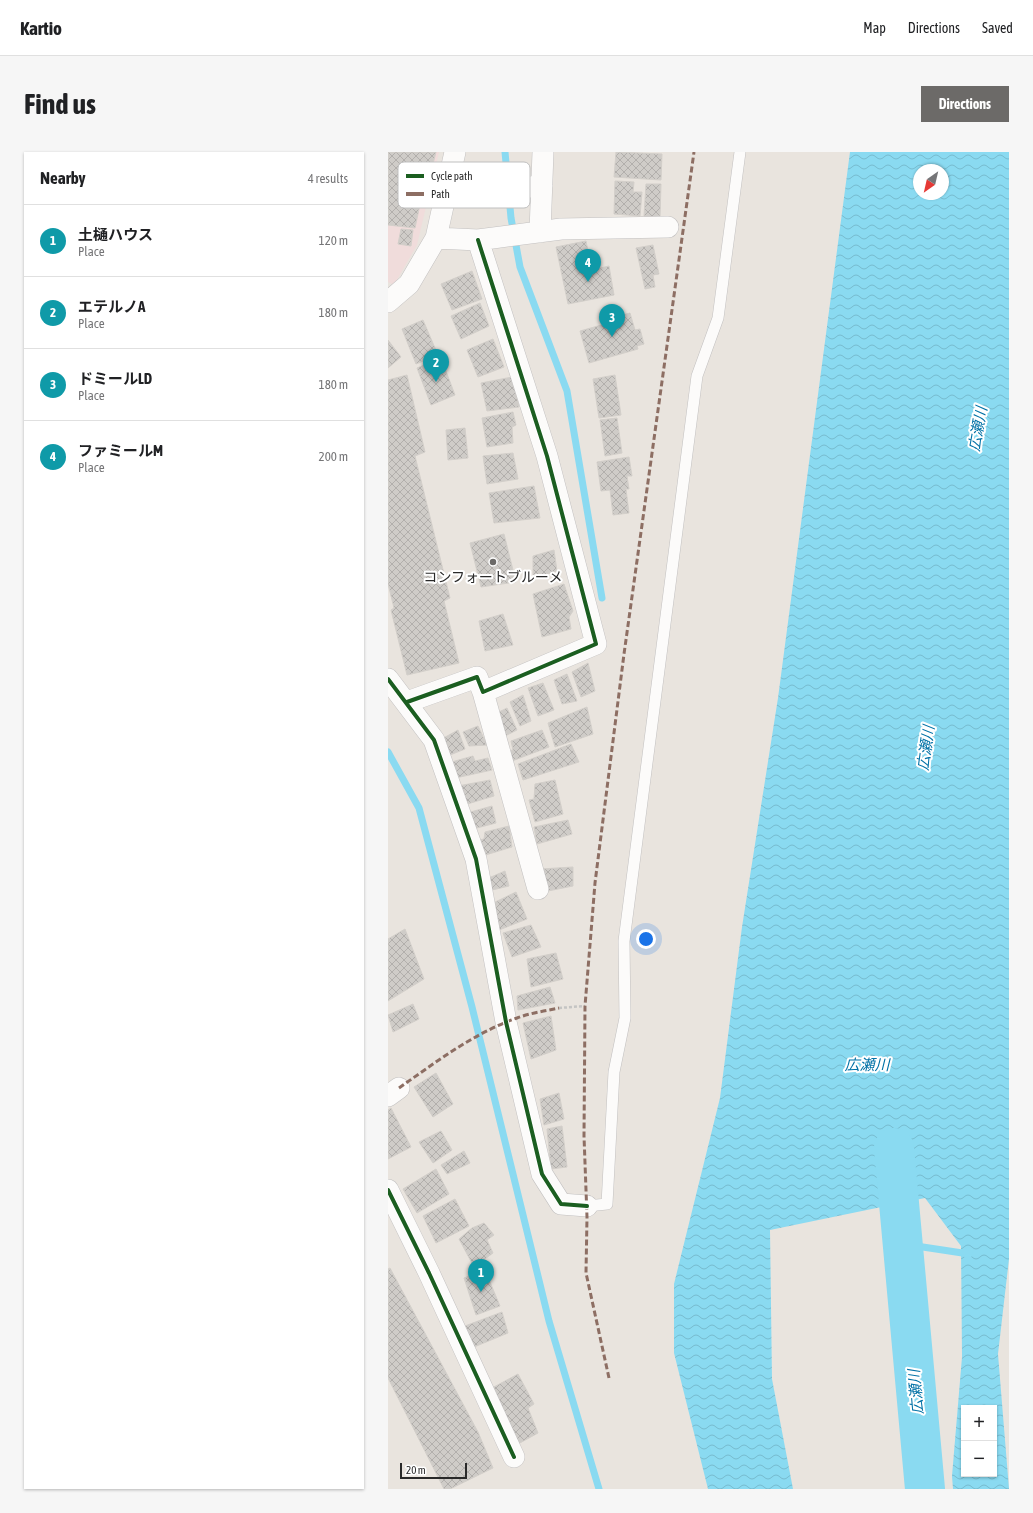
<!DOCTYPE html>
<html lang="en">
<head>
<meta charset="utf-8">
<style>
	body { margin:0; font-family:"Asap Condensed","Noto Sans JP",sans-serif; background:#f6f6f6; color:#202124 }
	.controls { position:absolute; right:12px; bottom:12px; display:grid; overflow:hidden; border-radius:0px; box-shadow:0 1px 3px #0004 }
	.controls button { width:36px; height:36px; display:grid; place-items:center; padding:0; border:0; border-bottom:1px solid #e0e0e0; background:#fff; color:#202124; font:20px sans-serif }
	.compass { position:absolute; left:525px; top:12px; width:36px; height:36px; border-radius:50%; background:#fff; box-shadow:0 1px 3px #0004; rotate:214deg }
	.scale { position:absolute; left:12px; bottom:10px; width:67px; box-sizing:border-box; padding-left:4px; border:2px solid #292929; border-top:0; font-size:11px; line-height:14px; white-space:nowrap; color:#292929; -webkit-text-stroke:3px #fff; paint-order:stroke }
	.you { position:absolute; left:258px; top:787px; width:14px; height:14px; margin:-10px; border:3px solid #fff; border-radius:50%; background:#1a73e8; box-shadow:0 0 0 6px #1a73e833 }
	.badge { display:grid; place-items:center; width:26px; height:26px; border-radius:50%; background:#6c6a68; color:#fff; font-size:13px; font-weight:700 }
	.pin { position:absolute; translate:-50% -33px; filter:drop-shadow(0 1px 2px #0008) }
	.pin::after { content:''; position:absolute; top:21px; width:14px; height:12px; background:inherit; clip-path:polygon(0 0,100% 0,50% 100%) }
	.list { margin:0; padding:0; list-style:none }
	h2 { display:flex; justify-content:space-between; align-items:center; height:52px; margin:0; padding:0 16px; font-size:17px }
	h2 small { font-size:13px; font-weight:400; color:#757577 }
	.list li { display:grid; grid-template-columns:26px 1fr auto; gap:12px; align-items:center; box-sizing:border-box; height:72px; padding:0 16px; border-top:1px solid #e0e0e0 }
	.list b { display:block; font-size:15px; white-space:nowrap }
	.list p { margin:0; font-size:13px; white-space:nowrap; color:#757577 }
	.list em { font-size:13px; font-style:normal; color:#757577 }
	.map { position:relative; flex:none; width:621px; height:1337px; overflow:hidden; border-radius:0px }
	header { display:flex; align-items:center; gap:24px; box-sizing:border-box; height:56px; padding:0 20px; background:#fff; border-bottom:1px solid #e0e0e0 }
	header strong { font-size:19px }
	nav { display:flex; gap:22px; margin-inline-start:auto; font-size:14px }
	.intro { display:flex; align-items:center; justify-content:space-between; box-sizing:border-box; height:96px; padding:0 24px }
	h1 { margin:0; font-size:28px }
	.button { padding:10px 18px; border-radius:0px; background:#6c6a68; color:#fff; font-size:14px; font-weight:700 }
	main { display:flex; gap:24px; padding:0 24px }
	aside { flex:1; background:#fff; border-radius:0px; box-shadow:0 1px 3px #0004 }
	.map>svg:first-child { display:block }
	.medical { fill:#f0dcdb }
	.water { fill:url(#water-waves); fill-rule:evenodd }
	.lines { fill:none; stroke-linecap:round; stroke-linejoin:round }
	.stream { stroke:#8adaf1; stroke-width:7 }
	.river { stroke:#8adaf1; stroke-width:40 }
	.building { fill:url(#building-cross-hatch); stroke:#d3cfca }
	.lane-casing { stroke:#c2c0c0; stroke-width:12 }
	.street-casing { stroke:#c2c0c0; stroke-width:22 }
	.path { stroke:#c4c4c3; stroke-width:2.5; stroke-dasharray:3 2; stroke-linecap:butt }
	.lane { stroke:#fcfbfa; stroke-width:11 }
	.street { stroke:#fcfbfa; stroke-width:21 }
	.quiet { stroke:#8d6e63; stroke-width:3; stroke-dasharray:6 3; stroke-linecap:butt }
	.cycleway-casing { stroke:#fff; stroke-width:6 }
	.cycleway { stroke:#1b5e20; stroke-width:4 }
	.poi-dot { fill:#6c6a68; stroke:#fff; stroke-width:1.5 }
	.labels { text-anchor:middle; stroke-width:4; stroke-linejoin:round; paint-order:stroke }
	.poi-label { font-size:14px; fill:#292929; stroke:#fff }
	.water-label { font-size:15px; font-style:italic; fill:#0171a6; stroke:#fff }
	.key { fill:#fff; stroke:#bfbfbf; stroke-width:1 }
	.key-label { font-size:11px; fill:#292929 }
</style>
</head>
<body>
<header>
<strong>Kartio</strong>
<nav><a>Map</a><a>Directions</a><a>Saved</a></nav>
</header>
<div class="intro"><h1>Find us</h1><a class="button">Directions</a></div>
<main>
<aside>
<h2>Nearby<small>4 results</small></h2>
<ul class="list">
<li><span class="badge" style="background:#0f9aa8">1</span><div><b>土樋ハウス</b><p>Place</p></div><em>120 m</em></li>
<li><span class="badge" style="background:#0f9aa8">2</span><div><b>エテルノA</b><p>Place</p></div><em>180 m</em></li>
<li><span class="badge" style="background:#0f9aa8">3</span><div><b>ドミールLD</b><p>Place</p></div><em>180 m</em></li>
<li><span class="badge" style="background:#0f9aa8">4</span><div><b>ファミールM</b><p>Place</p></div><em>200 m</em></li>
</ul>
</aside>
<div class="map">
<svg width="621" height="1337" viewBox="0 0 621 1337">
	<defs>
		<pattern id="water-waves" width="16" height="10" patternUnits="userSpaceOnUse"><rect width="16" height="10" fill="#8adaf1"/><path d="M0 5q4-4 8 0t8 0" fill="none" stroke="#77bbcf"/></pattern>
		<pattern id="building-cross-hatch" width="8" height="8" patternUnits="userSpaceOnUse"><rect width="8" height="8" fill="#cfccc8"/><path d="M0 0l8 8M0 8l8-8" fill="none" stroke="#b2afac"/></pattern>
	</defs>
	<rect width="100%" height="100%" fill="#e9e4de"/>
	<!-- medical -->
	<path class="medical" d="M0,0H51L29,93L6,133L0,130Z"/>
	<!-- water -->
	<path class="water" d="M462,0H621V1107L610,1202L621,1337H565L564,1324L574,1205L573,1094L537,1046L382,1078L384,1227L405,1337H320L286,1201V1132L332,946L354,775L390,546ZM531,18H555V42H531ZM576,1256H606V1322H576Z"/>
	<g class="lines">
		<!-- stream -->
		<path class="stream" d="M117,0L123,66L132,115L179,239L214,446
			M0,600L31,656L84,855L161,1169L211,1337
			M515,1092L581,1102"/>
		<!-- river -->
		<path class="river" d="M506,996L537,1337"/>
	</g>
	<!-- building -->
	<path class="building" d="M0,0H48L42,24H38L27,76L0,73Z
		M228,0L274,2L273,28L226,25Z
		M227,29L246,30L245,40H254L252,64L226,62Z
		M258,32H273L272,65L256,64Z
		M13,77L25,78L23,94L10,92Z
		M198,89L204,118L221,114L226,143L180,152L168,95Z
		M265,93L271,122L265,123L267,135L257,137L248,96Z
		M84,119L94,147L64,158L53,132Z
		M92,151L101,174L73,187L63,164Z
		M242,161L247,178L252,177L256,192L249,194L250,197L201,211L192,179L217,172L216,168Z
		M35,168L50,203L28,212L14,177Z
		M105,187L116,215L90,225L79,198Z
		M0,188L13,205L0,216Z
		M53,206L67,243L43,253L29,216Z
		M19,223L37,300L27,304L62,446L56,449L71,511L19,523L3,458L6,456L0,432V228Z
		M227,223L233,263L211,266L205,227Z
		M124,225L131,255L99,259L93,231Z
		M125,260L128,273L124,275L125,291L99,295L94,266Z
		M229,266L234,301L217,304L212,268Z
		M77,276L80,306L60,308L58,278Z
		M125,301L130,327L99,332L95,304Z
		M241,305L244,324H239L241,337H238L241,361L225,363L222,338L213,339L209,310Z
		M146,334L152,366L106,371L101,341Z
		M116,382L128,430L93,435L82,391Z
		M166,398L169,419L145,427V404Z
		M176,432L185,459L181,465L183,477L154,485L145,442Z
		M115,462L125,493L97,499L91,469Z
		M200,511L207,539L193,545L184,520Z
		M179,522L189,549L174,552L166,528Z
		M155,531L166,558L150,564L140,536Z
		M135,543L143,569L132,574L122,550Z
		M199,555L205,582L167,595L160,571Z
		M119,556L129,578L117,584L109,561Z
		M90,574L99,593L81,594L75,580Z
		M70,578L77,597L57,605L52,588Z
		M154,578L161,595L124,609L120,599L125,598L123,589Z
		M183,592L191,610L135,628L130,612Z
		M85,604L87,609L100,606L104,618L63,627L60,611Z
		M102,628L106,644L76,653L70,634Z
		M167,628L175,662L147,670L141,648L146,647L147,632Z
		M104,654L108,671L85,677L79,661Z
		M180,668L184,682L149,692L146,675Z
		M121,674L124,695L91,705L86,689L96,687L97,680Z
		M185,715V734L155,740L153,717Z
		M117,719L121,734L100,739L96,728Z
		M128,740L139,767L111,778L103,752Z
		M143,773L153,795L124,805L115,781Z
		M17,777L36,827L0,849V787Z
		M168,801L175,827L143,835L139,807Z
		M162,835L167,851L130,858L129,844Z
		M25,852L31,867L5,880L0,863Z
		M163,864L168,898L143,907L135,871Z
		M48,921L65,952L45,965L26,935Z
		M171,941L176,967L156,973L152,947Z
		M3,956L23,995L0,1007V958Z
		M174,974L179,1015L163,1017L159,977Z
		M53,979L64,998L45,1011L31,990Z
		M76,999L82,1011L59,1022L53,1013Z
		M48,1017L61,1042L29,1061L15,1037Z
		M67,1047L81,1074L48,1091L35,1064Z
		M96,1071L106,1083L99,1088L105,1101L86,1115L71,1087L84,1076Z
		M2,1116L90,1280L105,1316L62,1337H56L0,1226V1117Z
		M97,1118L112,1154L88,1163L76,1126Z
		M114,1160L120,1181L86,1195L77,1174Z
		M130,1222L146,1252L140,1256L150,1281L130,1292L104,1236Z"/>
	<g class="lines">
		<!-- lane casing -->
		<g class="lane-casing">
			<path id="lane" d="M199,1054L219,1052L226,920L237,866L236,789L309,224L330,166L352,0"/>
		</g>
		<!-- street casing -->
		<g class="street-casing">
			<path id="street" d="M58,41L154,34
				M152,80L155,0
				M48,86L90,88L173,77L280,75
				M0,150L21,132L48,86L67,0
				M0,527L46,588L88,707L118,870L154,1022L173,1052L199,1054
				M95,540L150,737
				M19,550L89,525L95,540L208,492L159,304L90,88
				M0,944L11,936
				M0,1038L41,1121L126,1305"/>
		</g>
		<!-- path -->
		<path class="path" d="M171,856L197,854"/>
		<!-- lane -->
		<use href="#lane" class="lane"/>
		<!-- street -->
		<use href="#street" class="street"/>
		<!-- quiet -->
		<path class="quiet" d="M11,936C48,910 86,881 129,866C142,861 157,859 171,856
			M221,1226L198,1121L199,1065L196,984L197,854L207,731L236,502L306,0"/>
		<!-- cycleway casing -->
		<g class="cycleway-casing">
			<path id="cycleway" d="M0,527L46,588L88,707L118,870L154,1022L173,1052L199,1054
				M19,550L89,525L95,540L208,492L159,304L90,88
				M0,1038L41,1121L126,1305"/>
		</g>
		<!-- cycleway -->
		<use href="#cycleway" class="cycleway"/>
	</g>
	<!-- markers -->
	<circle class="poi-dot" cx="105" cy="410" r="4"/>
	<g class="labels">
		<!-- poi labels -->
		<g class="poi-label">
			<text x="105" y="430">コンフォートブルーメ</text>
		</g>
		<!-- water labels -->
		<g class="water-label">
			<text transform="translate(590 277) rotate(-80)" y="5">広瀬川</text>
			<text transform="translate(538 596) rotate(-82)" y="5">広瀬川</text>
			<text x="479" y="918">広瀬川</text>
			<text transform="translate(528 1240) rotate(-95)" y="5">広瀬川</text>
		</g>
	</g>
	<!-- legend -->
	<rect x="10" y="10" width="132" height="46" rx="6" class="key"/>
	<rect x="18" y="22" width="18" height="4" fill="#1b5e20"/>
	<rect x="18" y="40" width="18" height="4" fill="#8d6e63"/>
	<g class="key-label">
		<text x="43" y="28">Cycle path</text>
		<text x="43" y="46">Path</text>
	</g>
</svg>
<div class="controls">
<button>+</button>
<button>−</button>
</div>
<svg class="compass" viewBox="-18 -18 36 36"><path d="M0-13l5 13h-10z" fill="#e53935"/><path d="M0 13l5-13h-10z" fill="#757577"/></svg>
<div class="scale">20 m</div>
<div class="you"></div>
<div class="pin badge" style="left:93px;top:1140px;background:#0f9aa8">1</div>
<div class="pin badge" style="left:48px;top:230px;background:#0f9aa8">2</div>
<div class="pin badge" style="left:224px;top:185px;background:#0f9aa8">3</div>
<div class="pin badge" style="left:200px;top:130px;background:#0f9aa8">4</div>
</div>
</main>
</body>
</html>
